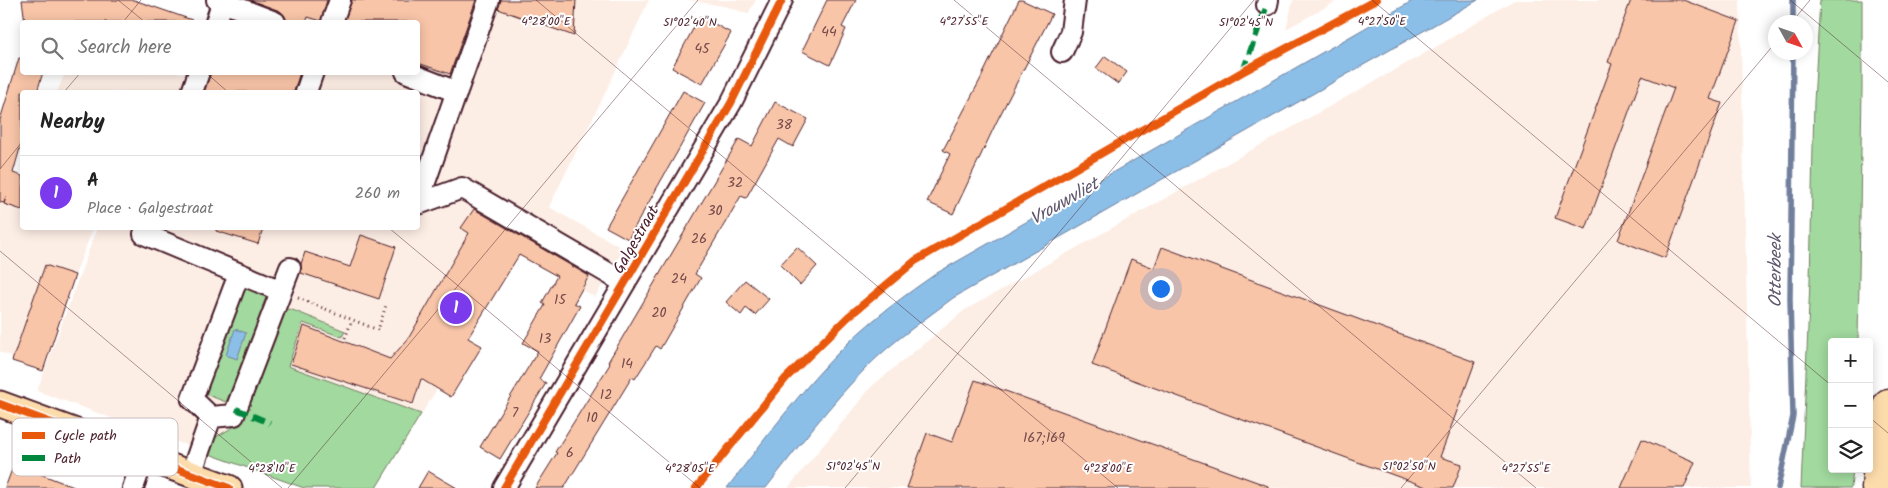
<!DOCTYPE html>
<html lang="en">
<head>
<meta charset="utf-8">
<style>
	body { margin:0; font-family:Kalam,sans-serif; background:#f2f2f2; color:#222 }
	.controls { position:absolute; right:15px; bottom:15px; display:grid; overflow:hidden; border-radius:5px; box-shadow:0 2px 12px #0003 }
	.controls button { width:45px; height:45px; display:grid; place-items:center; padding:0; border:0; border-bottom:1px solid #e0e0e0; background:#fff; color:#222; font:25px sans-serif }
	.compass { position:absolute; left:1768px; top:15px; width:45px; height:45px; border-radius:50%; background:#fff; box-shadow:0 2px 12px #0003; rotate:130deg }
	.you { position:absolute; left:1160px; top:288px; width:18px; height:18px; margin:-12px; border:4px solid #fff; border-radius:50%; background:#1a73e8; box-shadow:0 0 0 8px #1a73e833 }
	.badge { display:grid; place-items:center; width:32px; height:32px; border-radius:50%; background:#7c3aed; color:#fff; font-size:16px; font-weight:700 }
	.pin { position:absolute; translate:-50% -50%; border:2px solid #fff; box-shadow:0 1px 5px #0006 }
	.list { margin:0; padding:0; list-style:none }
	h2 { display:flex; justify-content:space-between; align-items:center; height:65px; margin:0; padding:0 20px; font-size:21px }
	h2 small { font-size:16px; font-weight:400; color:#767676 }
	.list li { display:grid; grid-template-columns:32px 1fr auto; gap:15px; align-items:center; box-sizing:border-box; height:75px; padding:0 20px; border-top:1px solid #e0e0e0 }
	.list b { display:block; font-size:19px; white-space:nowrap }
	.list p { margin:0; font-size:16px; white-space:nowrap; color:#767676 }
	.list em { font-size:16px; font-style:normal; color:#767676 }
	.icon { flex:none; width:28px; height:28px; fill:none; stroke:currentColor; stroke-width:2; stroke-linecap:round; stroke-linejoin:round }
	.map { position:relative; flex:none; width:1888px; height:488px; overflow:hidden }
	.search { position:absolute; background:#fff; box-shadow:0 2px 12px #0003; left:20px; top:20px; width:400px; height:55px; display:flex; align-items:center; gap:12px; box-sizing:border-box; padding:0 18px; border-radius:5px; color:#767676; font-size:19px }
	.panel { position:absolute; background:#fff; box-shadow:0 2px 12px #0003; left:20px; top:90px; width:400px; height:140px; border-radius:5px }
	.map>svg:first-child { display:block }
	.built { fill:#fdeee5 }
	.green { fill:#a1d99e; stroke:#767c64 }
	.water { fill:#8bbfe8; stroke:#717f9c }
	.lines { fill:none; stroke-linecap:round; stroke-linejoin:round }
	.stream { stroke:#717f9c; stroke-width:5.5 }
	.building { fill:#f8c5a8; stroke:#4a1f2b }
	.minor-casing { stroke:#4a1f2b; stroke-width:24 }
	.major-casing { stroke:#4a1f2b; stroke-width:29 }
	.highway-casing { stroke:#4a1f2b; stroke-width:31 }
	.path { stroke:#4a1f2b; stroke-width:3; stroke-dasharray:1 4; stroke-linecap:butt }
	.minor { stroke:#fff; stroke-width:20 }
	.major { stroke:#fddcac; stroke-width:25 }
	.highway { stroke:#fddcac; stroke-width:28 }
	.quiet { stroke:#00873e; stroke-width:6; stroke-dasharray:12 6; stroke-linecap:butt }
	.cycleway-casing { stroke:#fff; stroke-width:11 }
	.cycleway { stroke:#e8590c; stroke-width:8 }
	.ticks { fill:none; stroke:#4a1f2b; stroke-width:1; stroke-opacity:0.45 }
	.labels { text-anchor:middle; stroke-width:4; stroke-linejoin:round; paint-order:stroke }
	.number-label { font-size:14px; fill:#76484a }
	.street-label { font-size:16px; fill:#4a1f2b; stroke:#fff }
	.water-label { font-size:18px; font-style:italic; fill:#61576d; stroke:#fff }
	.key { fill:#fff; stroke:#c9bcbf; stroke-width:1 }
	.key-label { font-size:14px; fill:#4a1f2b }
	.ticks-label { font-size:12px; text-anchor:middle; fill:#4a1f2b; stroke:#fff; stroke-width:4; stroke-linejoin:round; paint-order:stroke }
</style>
</head>
<body>
<div class="map">
<svg width="1888" height="488" viewBox="0 0 1888 488">
	<rect width="100%" height="100%" fill="#fff"/>
	<filter id="ink" filterUnits="userSpaceOnUse"><feTurbulence type="fractalNoise" baseFrequency=".02" numOctaves="2"/><feDisplacementMap in="SourceGraphic" scale="10" xChannelSelector="R" yChannelSelector="G"/><feConvolveMatrix kernelMatrix="1 2 1 2 8 2 1 2 1" color-interpolation-filters="sRGB"/></filter>
	<g filter="url(#ink)">
		<!-- built -->
		<path class="built" d="M218,0H649L608,87L549,207L624,249L595,297L519,256L468,338L482,346L451,397L437,389L376,488H304L37,391L97,228H418V92H57L65,73L418,72V22H210Z
			M688,0H756L748,14L728,7Z
			M1293,0H1339L1286,29Z
			M1514,0H1740L1751,488H788L872,386L965,310L1434,48Z
			M0,196L6,197L4,204L22,210V228H81L92,231L75,275L45,265L13,357L0,352Z"/>
		<!-- green -->
		<path class="green" d="M1820,0H1862V88L1858,342H1832V469H1853L1851,488H1801L1810,281L1814,102Z
			M246,287L267,295L262,307L266,309L236,390L232,388L226,402L205,394L210,380L206,378L236,300L241,301Z
			M290,309L345,331L342,337L303,323L288,366L421,414L376,488H304L212,455L208,451L211,440L240,423L279,313Z"/>
		<!-- water -->
		<path class="water" d="M1414,0H1478L953,298C924,320 893,341 867,367C830,404 798,447 766,488H727C765,439 802,388 847,344C875,317 905,295 937,273Z
			M235,329L246,333L237,359L226,355Z"/>
		<g class="lines">
			<!-- stream -->
			<path class="stream" d="M1793,22V0
				M1778,488L1793,416L1790,299L1793,52"/>
		</g>
		<!-- building -->
		<path class="building" d="M22,0H134L192,20V22H25Z
			M250,0H327L321,21L308,17L306,22H287L284,15L280,11Z
			M352,0H476L450,74L418,63V22H344Z
			M501,0H576L574,36L498,9Z
			M827,0H856L842,27L846,29L830,65L802,51Z
			M1019,0H1022L1052,14L997,121L953,214L927,202L950,154L943,150L980,80Z
			M1631,0H1683L1739,21L1710,99L1722,103L1665,258L1618,240L1674,88L1642,76L1586,229L1555,218L1612,64L1608,62Z
			M700,16L731,33L702,84L672,68Z
			M1105,56L1127,72L1118,84L1096,68Z
			M19,58H22V72H43L37,92H22V141L13,173L22,176V210L4,204L6,197L4,203L0,202V120Z
			M211,72H300L294,92H204Z
			M683,91L705,103L628,239L606,227Z
			M775,102L808,119L793,147L779,139L746,198L741,196L695,274L701,278L660,349L656,346L635,379L632,377L564,488H535L557,453L555,452L610,364L608,362L739,139L752,146Z
			M474,209L589,276L574,303L580,306L539,379L546,383L500,459L480,447L538,351L523,343L545,305L542,303L557,276L519,255L468,338L482,346L451,397L421,379L413,404L291,364L304,326L390,359L408,339L469,233L461,228Z
			M216,228H263L258,244L216,231Z
			M361,235L396,247L379,299L301,273V264L305,252L350,267Z
			M797,247L817,266L800,285L780,265Z
			M1162,247L1475,362L1440,457L1462,464L1453,488H1429L1092,365L1131,259L1154,268Z
			M45,265L75,275L43,371L12,361Z
			M745,280L769,299L755,315L746,308L741,315L726,302Z
			M975,380L1268,486V488H907L927,433L952,442Z
			M1642,439L1695,462L1684,488H1621Z
			M14,464L74,487V488H5Z
			M428,471L457,488H418Z"/>
		<g class="lines">
			<!-- minor casing -->
			<g class="minor-casing">
				<path id="minor" d="M217,0L275,22
					M1267,5L1268,0
					M216,22L223,0
					M332,22L340,0
					M1062,52L1071,32L1075,0
					M406,72L457,92
					M192,92L199,72
					M306,92L313,72
					M418,202L489,0
					M418,204L462,188L625,283
					M146,228L144,234L281,291
					M239,274L192,399L211,417L234,415L290,268
					M191,474L211,417
					M133,488L144,457
					M504,488L731,103L782,0"/>
			</g>
			<!-- major casing -->
			<g class="major-casing">
				<path id="major" d="M0,404L229,488"/>
			</g>
			<!-- highway casing -->
			<g class="highway-casing">
				<path id="highway" d="M1876,488L1881,427L1888,403"/>
			</g>
			<!-- path -->
			<path class="path" d="M298,298L378,330L386,305
				M345,338L352,320"/>
			<!-- minor -->
			<use href="#minor" class="minor"/>
			<!-- major -->
			<use href="#major" class="major"/>
			<!-- highway -->
			<use href="#highway" class="highway"/>
			<!-- quiet -->
			<path class="quiet" d="M1243,71L1267,5
				M236,409L270,423"/>
			<!-- cycleway casing -->
			<g class="cycleway-casing">
				<path id="cycleway" d="M0,404L229,488
					M504,488L731,103L782,0
					M696,488L786,378L848,317L915,261L1242,72L1376,0"/>
			</g>
			<!-- cycleway -->
			<use href="#cycleway" class="cycleway"/>
		</g>
	</g>
	<!-- ticks -->
	<path class="ticks" d="M118,0L145,22M536,0L1118,488M954,0L1536,488M1372,0L1832,386M1790,0L1888,82M123,22L141,0M1792,22L1810,0M205,72L228,92M64,92L81,72M0,169L22,142M389,228L700,488M0,251L282,488M1869,417L1888,433M288,488L698,0M845,488L1254,0M1401,488L1776,42"/>
	<g class="labels">
		<!-- number labels -->
		<g class="number-label">
			<text x="829" y="36">44</text>
			<text x="702" y="53">45</text>
			<text x="784" y="129">38</text>
			<text x="735" y="187">32</text>
			<text x="715" y="215">30</text>
			<text x="699" y="243">26</text>
			<text x="679" y="283">24</text>
			<text x="560" y="304">15</text>
			<text x="659" y="317">20</text>
			<text x="545" y="343">13</text>
			<text x="627" y="368">14</text>
			<text x="606" y="399">12</text>
			<text x="515" y="417">7</text>
			<text x="592" y="422">10</text>
			<text x="1044" y="442">167;169</text>
			<text x="570" y="457">6</text>
		</g>
		<!-- street labels -->
		<g class="street-label">
			<text transform="translate(635 239) rotate(-60)" y="6">Galgestraat</text>
		</g>
		<!-- water labels -->
		<g class="water-label">
			<text transform="translate(1064 201) rotate(-30)" y="6">Vrouwvliet</text>
			<text transform="translate(1775 271) rotate(-90)" y="6">Otterbeek</text>
		</g>
	</g>
	<!-- legend -->
	<rect x="12" y="418" width="166" height="58" rx="8" class="key"/>
	<rect x="22" y="432" width="23" height="7" fill="#e8590c"/>
	<rect x="22" y="455" width="23" height="6" fill="#00873e"/>
	<g class="key-label">
		<text x="54" y="440">Cycle path</text>
		<text x="54" y="463">Path</text>
	</g>
	<g class="ticks-label">
		<text x="1382" y="25">4°27'50"E</text>
		<text x="546" y="25">4°28'00"E</text>
		<text x="964" y="25">4°27'55"E</text>
		<text x="690" y="26">51°02'40"N</text>
		<text x="1246" y="26">51°02'45"N</text>
		<text x="853" y="470">51°02'45"N</text>
		<text x="1409" y="470">51°02'50"N</text>
		<text x="272" y="472">4°28'10"E</text>
		<text x="690" y="472">4°28'05"E</text>
		<text x="1108" y="472">4°28'00"E</text>
		<text x="1526" y="472">4°27'55"E</text>
	</g>
</svg>
<div class="controls">
<button>+</button>
<button>−</button>
<button><svg class="icon" aria-label="layers" viewBox="0 0 24 24"><path d="M12 4l9 5-9 5-9-5zM3 14l9 5 9-5"/></svg></button>
</div>
<svg class="compass" viewBox="-18 -18 36 36"><path d="M0-13l5 13h-10z" fill="#e53935"/><path d="M0 13l5-13h-10z" fill="#767676"/></svg>
<div class="you"></div>
<div class="pin badge" style="left:456px;top:308px">1</div>
<div class="search"><svg class="icon" aria-label="search" viewBox="0 0 24 24"><circle cx="10" cy="10" r="6"/><path d="M15 15l6 6"/></svg>Search here</div>
<section class="panel">
<h2>Nearby<small></small></h2>
<ul class="list">
<li><span class="badge">1</span><div><b>A</b><p>Place · Galgestraat</p></div><em>260 m</em></li>
</ul>
</section>
</div>
</body>
</html>
